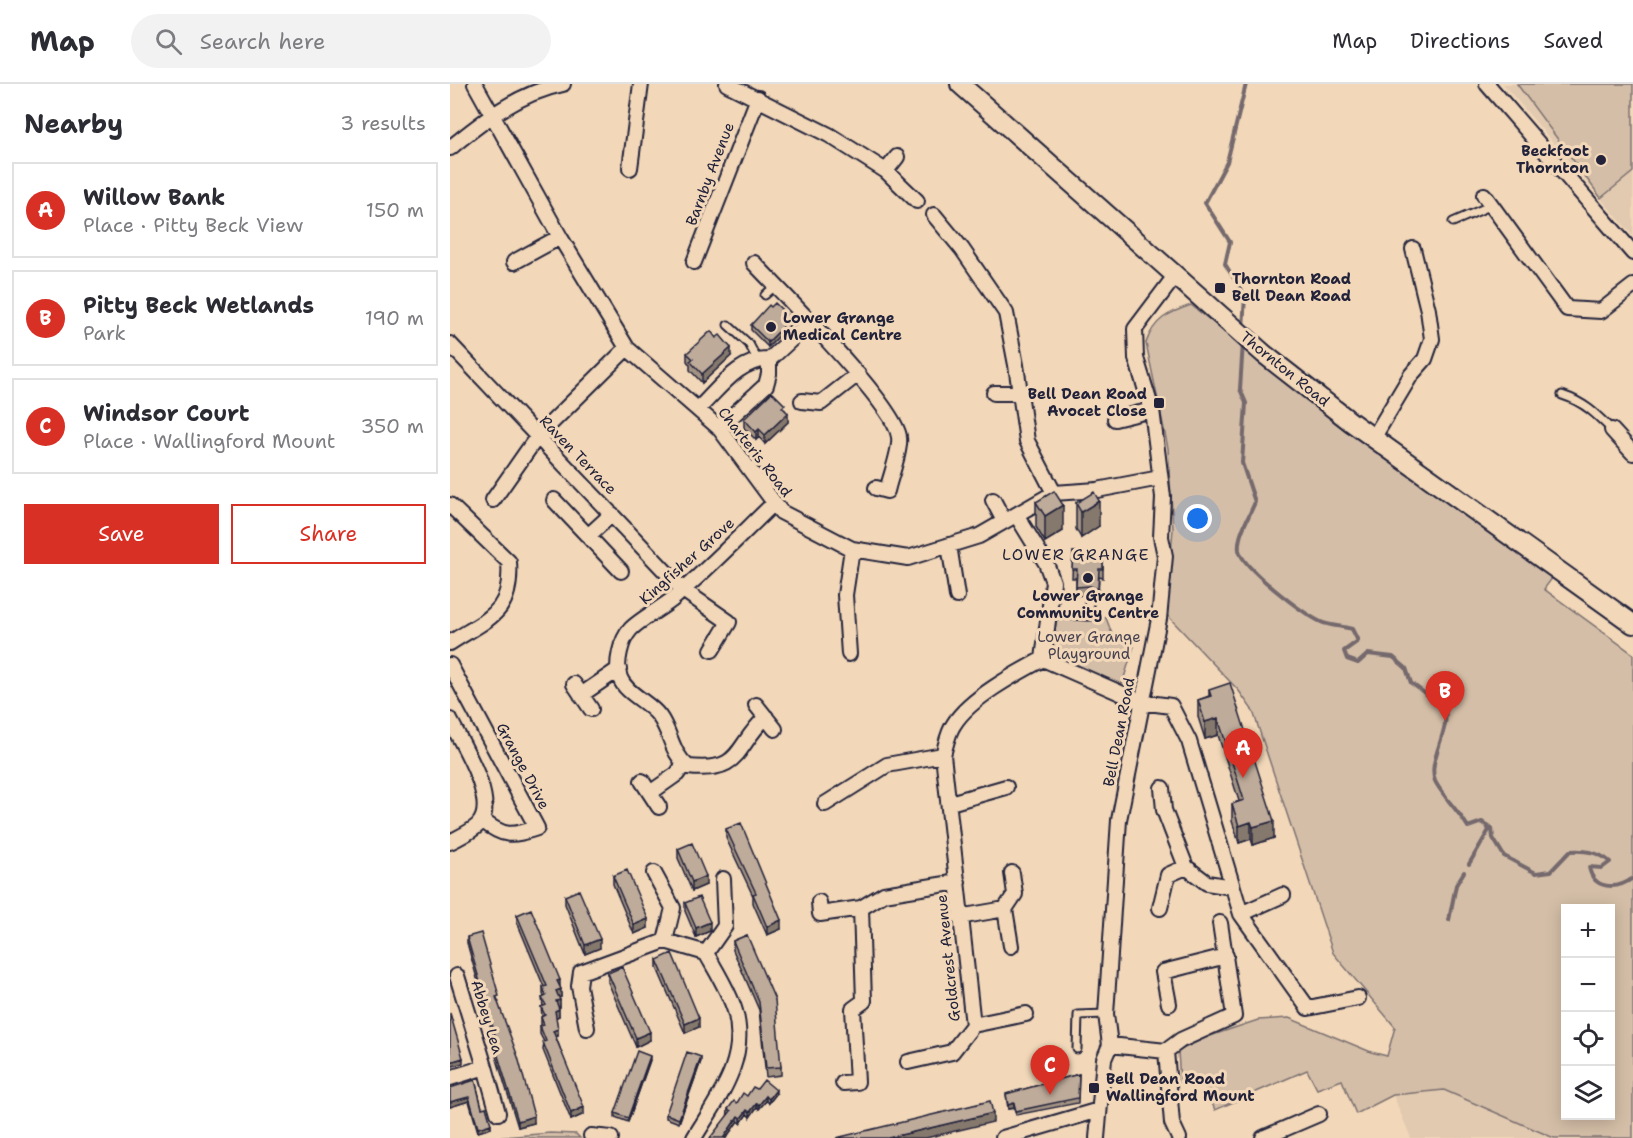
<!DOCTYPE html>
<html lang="en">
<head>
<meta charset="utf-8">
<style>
	body { margin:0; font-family:"Shantell Sans",sans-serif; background:#f2f2f3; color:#2b2b33 }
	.controls { position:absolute; right:18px; bottom:18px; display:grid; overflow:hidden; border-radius:0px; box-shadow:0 3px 15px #0003 }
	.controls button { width:54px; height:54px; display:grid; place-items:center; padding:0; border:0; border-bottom:2px solid #e1e1e2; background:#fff; color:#2b2b33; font:30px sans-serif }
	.you { position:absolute; left:748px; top:435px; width:21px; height:21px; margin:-15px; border:4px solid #fff; border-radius:50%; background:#1a73e8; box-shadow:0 0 0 9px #1a73e833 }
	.badge { display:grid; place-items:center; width:39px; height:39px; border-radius:50%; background:#d93025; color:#fff; font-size:20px; font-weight:700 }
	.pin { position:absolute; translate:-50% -50px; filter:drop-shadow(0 2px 3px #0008) }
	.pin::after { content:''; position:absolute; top:32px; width:21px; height:18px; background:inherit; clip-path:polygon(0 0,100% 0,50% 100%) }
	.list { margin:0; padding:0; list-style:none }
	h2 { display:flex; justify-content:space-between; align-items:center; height:78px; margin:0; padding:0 24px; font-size:26px }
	h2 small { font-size:20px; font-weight:400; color:#7c7c81 }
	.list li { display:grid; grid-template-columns:39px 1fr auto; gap:18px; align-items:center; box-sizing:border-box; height:96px; margin:0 12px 12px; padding:0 12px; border:2px solid #e1e1e2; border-radius:0px }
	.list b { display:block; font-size:22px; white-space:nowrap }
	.list p { margin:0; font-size:20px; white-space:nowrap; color:#7c7c81 }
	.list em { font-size:20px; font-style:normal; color:#7c7c81 }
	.actions { display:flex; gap:12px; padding:18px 24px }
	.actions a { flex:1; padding:14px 0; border:2px solid #d93025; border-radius:0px; text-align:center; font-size:21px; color:#d93025 }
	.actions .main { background:#d93025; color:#fff }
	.icon { flex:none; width:33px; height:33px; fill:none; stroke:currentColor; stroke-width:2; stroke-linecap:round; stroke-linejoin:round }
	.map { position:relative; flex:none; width:1183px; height:1054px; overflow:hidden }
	header { display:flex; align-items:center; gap:36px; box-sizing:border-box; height:84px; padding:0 30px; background:#fff; border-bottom:2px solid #e1e1e2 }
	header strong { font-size:28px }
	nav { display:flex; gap:33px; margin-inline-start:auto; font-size:21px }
	.search { width:420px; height:54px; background:#f2f2f3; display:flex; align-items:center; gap:15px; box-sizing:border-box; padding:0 21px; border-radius:33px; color:#7c7c81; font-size:22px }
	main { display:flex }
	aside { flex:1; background:#fff }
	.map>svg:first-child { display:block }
	.built { fill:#e2cab0 }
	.green { fill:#d4bea7; stroke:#7b7071; stroke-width:1.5; fill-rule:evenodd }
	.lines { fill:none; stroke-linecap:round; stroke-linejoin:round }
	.stream { stroke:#74696d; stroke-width:4 }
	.lane-casing { stroke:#22223b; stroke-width:11 }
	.street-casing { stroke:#22223b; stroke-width:18 }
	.secondary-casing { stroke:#22223b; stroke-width:22 }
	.lane { stroke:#f2d8b9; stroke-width:7 }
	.street { stroke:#f2d8b9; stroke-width:14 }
	.secondary { stroke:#f2d8b9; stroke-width:18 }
	.wall { fill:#a39384; stroke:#22223b; stroke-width:1.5 }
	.shaded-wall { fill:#85786c; stroke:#22223b; stroke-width:1.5 }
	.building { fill:#beab9a; stroke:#22223b; stroke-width:1.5 }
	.poi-dot { fill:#22223b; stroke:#f2d8b9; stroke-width:2 }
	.labels { text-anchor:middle; stroke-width:6; stroke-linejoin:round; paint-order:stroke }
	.poi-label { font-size:15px; font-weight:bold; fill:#22223b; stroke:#f2d8b9; text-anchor:start }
	.street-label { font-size:15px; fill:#22223b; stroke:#f2d8b9 }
	.park-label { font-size:15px; fill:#464151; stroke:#f2d8b9 }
	.neighbourhood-label { font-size:16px; letter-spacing:1.5px; fill:#22223b; stroke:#f2d8b9 }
</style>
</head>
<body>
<header>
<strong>Map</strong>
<div class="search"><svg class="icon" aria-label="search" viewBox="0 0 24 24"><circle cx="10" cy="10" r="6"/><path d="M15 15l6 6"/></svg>Search here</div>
<nav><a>Map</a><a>Directions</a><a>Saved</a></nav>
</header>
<main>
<aside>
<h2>Nearby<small>3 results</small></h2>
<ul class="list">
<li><span class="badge">A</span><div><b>Willow Bank</b><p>Place · Pitty Beck View</p></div><em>150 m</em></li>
<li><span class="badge">B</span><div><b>Pitty Beck Wetlands</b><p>Park</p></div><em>190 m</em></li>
<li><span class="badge">C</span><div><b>Windsor Court</b><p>Place · Wallingford Mount</p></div><em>350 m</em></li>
</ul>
<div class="actions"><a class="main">Save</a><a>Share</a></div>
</aside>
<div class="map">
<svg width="1183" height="1054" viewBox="0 0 1183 1054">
	<rect width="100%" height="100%" fill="#f2d8b9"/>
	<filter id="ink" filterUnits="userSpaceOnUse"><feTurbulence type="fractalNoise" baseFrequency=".0167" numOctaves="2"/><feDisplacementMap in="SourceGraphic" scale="12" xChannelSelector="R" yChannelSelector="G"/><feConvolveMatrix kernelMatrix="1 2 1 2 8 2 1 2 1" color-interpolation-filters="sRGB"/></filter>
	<g filter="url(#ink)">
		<!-- built -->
		<path class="built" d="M1053,0H1183V152Z
			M994,1006L1104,1054H961L943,1011Z"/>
		<!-- green -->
		<path class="green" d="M1067,0H1183V88L1151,114Z
			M741,221L865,320L1103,493L1094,505L1183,570V1054H1104L994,1006L943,1011L906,1030L892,996L867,1005L857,986L765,1026L754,1000L730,998L728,967L757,953L808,936L839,934L921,968L937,972L945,943L883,869L803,627L789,607L716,530L723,445L718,364L696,259C704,235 718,229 741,221ZM1116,824H1160V1032H1116Z
			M644,533L656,534L664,555L684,562L672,600H660L605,573L601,566L607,534L643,537Z
			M100,1049L126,1050L130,1054H44Z"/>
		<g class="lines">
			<!-- stream -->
			<path class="stream" d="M793,244L795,212L775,180L780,158L755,119L777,78L796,0
				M793,258L790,305L796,319L792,379L805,418C800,431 787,451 789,466C792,484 854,530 871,538C879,542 893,542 902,545L908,557L894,567L897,575L908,579L918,570L943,573L956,584L961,599L995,624C1000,648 977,677 985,697C991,710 1010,729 1018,743L1032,738L1042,745L1043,754L1054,772L1086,789L1101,787L1120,767C1136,766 1149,768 1160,778L1152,784L1139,783C1143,806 1167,806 1183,794
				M1019,780L1039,746L1037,742
				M999,836L1006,801L1014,788"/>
			<!-- lane casing -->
			<g class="lane-casing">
				<path id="lane" d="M1003,138L1042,121
					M315,211L325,202
					M278,241L299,260L307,275
					M1112,311C1134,318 1146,330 1162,346
					M600,530L639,532V516
					M627,965L628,931L656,930"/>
			</g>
			<!-- street casing -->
			<g class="street-casing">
				<path id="street" d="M25,0L110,153L177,264L269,344L331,428L402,465L458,474L529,452L604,409L647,406L710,394
					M277,0L379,51L436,87L467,117
					M1037,0L1183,169
					M0,64C34,36 69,9 113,0
					M180,84L191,0
					M436,87L447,73
					M1034,111L1117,225L1151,227L1183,202
					M484,131L512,165L556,229L566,281L577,357L604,409
					M64,178L110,153
					M244,178L308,14
					M304,179C331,208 446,322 449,353C451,366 440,393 437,407L426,404
					M0,260L233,506L279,538L262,566
					M544,309H569
					M352,317L371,319L408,290
					M249,324C269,305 290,274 319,276L359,239
					M665,335L702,326
					M269,344L316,301L319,290V276
					M1162,346L1183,369
					M924,353L961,291L975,275L982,255L978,226L963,165
					M43,416L87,353L177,264
					M104,416L138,452L162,430
					M543,416L554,437
					M0,421L59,478C63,530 38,534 0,559
					M567,432L596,479L603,498L593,575
					M138,452L171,487
					M499,461L507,512
					M399,570L395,511L402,465
					M0,581L87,744C62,752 54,754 32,736
					M124,600L141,625
					M131,611L169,585
					M306,621L325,645
					M316,633C284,663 293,689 238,683C221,669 221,648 209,632C199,618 176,610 170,594C165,580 171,556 180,546C187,537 214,523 224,514C259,484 291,451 324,419
					M0,636C11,658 50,719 28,741C21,748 9,753 0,758
					M192,697L209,723
					M712,704L714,726L736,783
					M200,709L227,690L234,680
					M500,719L556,703
					M375,720L437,681L493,671
					M204,789L223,824L215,857
					M369,818L370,830L411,824L434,810L508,798
					M710,824L718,791L736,783L757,799L782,803
					M555,825L561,862
					M791,830L833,811
					M509,833L555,825L565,810L562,789
					M256,869L275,842L273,795
					M719,920L713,888L776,872
					M523,941L576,930
					M137,944L129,902L131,888L215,857L256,869C266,887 279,907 285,927C299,976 268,1014 244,1054
					M660,961L716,967
					M716,967L731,956L784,932L770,839
					M716,967L722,1039L729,1054
					M458,978L502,968L523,941L493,671C496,661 498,648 504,640C520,614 567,589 593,575L691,618L721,622L739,657L791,830L858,924L908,914
					M35,983L48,1029
					M0,994L35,983L7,892
					M393,999L407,998L403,925L414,917L411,824
					M141,1052L161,1054
					M553,1054L649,1026
					M647,1054L654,975L660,961L656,930L669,736L709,535L715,472L711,453L713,413L702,326L686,274L685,245L725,192
					M813,1054L869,1030"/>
			</g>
			<!-- secondary casing -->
			<g class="secondary-casing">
				<path id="secondary" d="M510,0L814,270L901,338L1183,540"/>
			</g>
			<!-- lane -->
			<use href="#lane" class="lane"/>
			<!-- street -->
			<use href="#street" class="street"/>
			<!-- secondary -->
			<use href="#secondary" class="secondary"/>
		</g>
		<!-- wall -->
		<path class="wall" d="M321,223L341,240L318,263L301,246V241Z
			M237,269L281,272L252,299L240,286V281L237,277Z
			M335,326L338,338L315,360L309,353L306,356L294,344V335Z
			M586,418L613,447L595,458L586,443Z
			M626,419L649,442L631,454L626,445Z
			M623,468L653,470V494L649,493L648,513L640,510L626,512V494H622Z
			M759,606L824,754L803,761L801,755L789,759L782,737V720L789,717L768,651L755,655L748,633V616L759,612Z
			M276,745L331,845L317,851L303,819V812L276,754Z
			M228,765L256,801L242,807L228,774Z
			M163,792L198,844L184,850L163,800Z
			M115,812L150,864L135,870L115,820Z
			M235,819L260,847L246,853L235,827Z
			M67,831L110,903L111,913H109L110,923H108L109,932L106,933L108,952L106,953L134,1030L121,1036L93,966L94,958L90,950V942H91V933L92,932L91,923H93L92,914L94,913L93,910V903H94L67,838Z
			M297,851L331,983V991L316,993L309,926L283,866V857Z
			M17,853L49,918L48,919L84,1039L68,1043L45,969V962H46L17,859Z
			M207,876L249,943L235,949L207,884Z
			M158,889L200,956L186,963L158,898Z
			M200,976L178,1038L165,1033V1029Z
			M251,977L229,1039L216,1034V1030Z
			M629,990L628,1019L566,1031L564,1024L558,1025L556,1010Z
			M25,996L32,1024L41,1044L28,1048L19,1017L0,1023Z
			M326,1010L319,1019L316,1017L309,1025L307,1023L300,1033L297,1030L291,1039L288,1037L276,1054L278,1025L297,1012Z"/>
		<!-- shaded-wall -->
		<path class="shaded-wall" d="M341,235V240L318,263V258Z
			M281,264V272L252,299V290Z
			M338,329V338L315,360V351Z
			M309,345V353L306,356V348Z
			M649,417V442L631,454V428Z
			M613,421V447L595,458V432Z
			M768,634V651L755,655V638Z
			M824,737V754L803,761V743Z
			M801,738V755L789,759V742Z
			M256,792V801L242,807V798Z
			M198,835V844L184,850V841Z
			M331,836V845L317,851V843Z
			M260,838V847L246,853V844Z
			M150,855V864L135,870V861Z
			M110,896V903L107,904V897Z
			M111,905V913L106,915V907Z
			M110,916V923L106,924V917Z
			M109,925V932L105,934V927Z
			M249,934V943L235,949V940Z
			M108,945V952L103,954V947Z
			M200,948V956L186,963V954Z
			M200,972V976L178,1038V1034Z
			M251,973V977L229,1039V1035Z
			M13,974V979L0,983V978Z
			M326,1006V1010L319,1019V1015Z
			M316,1012V1017L309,1025V1021Z
			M19,1013V1017L0,1023V1018Z
			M307,1019V1023L300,1033V1028Z
			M564,1019V1024L558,1025V1021Z
			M134,1023V1030L121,1036V1029Z
			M297,1026V1030L291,1039V1034Z
			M543,1029V1038L476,1054H438Z
			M84,1032V1039L68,1043V1037Z
			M288,1032V1037L276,1054L274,1053Z
			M41,1040V1044L28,1048V1044Z"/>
		<!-- building -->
		<path class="building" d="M325,219L341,235L318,258L301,241L319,221L321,223Z
			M261,247L266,254L270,251L281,264L252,290L240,277L243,275L237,269Z
			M322,308L335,321L332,323L338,329L315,351L309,345L306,348L294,335Z
			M604,407L613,421L595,432L586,418Z
			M644,408L649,417L631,428L626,419Z
			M623,468L653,470V485H649L648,505L640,502L626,503L627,485H622Z
			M780,599L824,737L803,743L801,738L789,742L782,720L794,716L768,634L755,638L748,616L761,612L759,606Z
			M291,739L331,836L317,843L303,810L306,809L276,745Z
			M242,759L256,792L242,798L228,765Z
			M177,786L198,835L184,841L163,792Z
			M129,806L150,855L135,861L115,812Z
			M249,813L260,838L246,844L235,819Z
			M81,825L110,896L107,897L111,905L106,907L110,916L106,917L109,925L105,927L108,945L103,947L134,1023L121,1029L93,958L96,957L90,942L94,941L91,933L95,931L91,923L96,921L92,914L96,912L93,903L97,902L67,831Z
			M31,849L49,912L46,913L68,973L84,1032L68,1037L45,962L48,961L17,853Z
			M297,851L325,916L331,983L316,984L309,918L283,857Z
			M222,869L249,934L235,940L207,876Z
			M172,883L200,948L186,954L158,889Z
			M0,929L13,974L0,978Z
			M187,967L200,972L178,1034L165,1029Z
			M237,968L251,973L229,1035L216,1030Z
			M629,990L628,1014L566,1027L564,1019L558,1021L556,1010Z
			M25,996L32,1024L36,1023L41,1040L28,1044L19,1013L0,1018V1004Z
			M314,996L326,1006L319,1015L316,1012L309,1021L307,1019L300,1028L297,1026L291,1034L288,1032L274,1053L276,1054H260L281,1027L278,1025L284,1017L287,1019L293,1009L297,1012L303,1003L307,1005Z
			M540,1017L543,1029L438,1054H386Z"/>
	</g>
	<!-- markers -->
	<g class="poi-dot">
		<circle cx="1151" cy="76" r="6"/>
		<rect x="764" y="198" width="12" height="12" rx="3"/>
		<circle cx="321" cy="243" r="6"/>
		<rect x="703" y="313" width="12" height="12" rx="3"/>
		<circle cx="638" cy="494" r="6"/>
		<rect x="638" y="998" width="12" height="12" rx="3"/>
	</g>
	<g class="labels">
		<!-- poi labels -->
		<g class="poi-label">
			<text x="1139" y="72" text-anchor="end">Beckfoot<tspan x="1139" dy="17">Thornton</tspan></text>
			<text x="782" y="200">Thornton Road<tspan x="782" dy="17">Bell Dean Road</tspan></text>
			<text x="333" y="239">Lower Grange<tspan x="333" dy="17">Medical Centre</tspan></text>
			<text x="697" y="315" text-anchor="end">Bell Dean Road<tspan x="697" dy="17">Avocet Close</tspan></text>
			<text x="638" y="517" text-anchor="middle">Lower Grange<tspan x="638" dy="17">Community Centre</tspan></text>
			<text x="656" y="1000">Bell Dean Road<tspan x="656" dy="17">Wallingford Mount</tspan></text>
		</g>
		<!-- street labels -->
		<g class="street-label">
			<text transform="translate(260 90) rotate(-69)" y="5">Barnby Avenue</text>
			<text transform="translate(835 285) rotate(39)" y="5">Thornton Road</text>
			<text transform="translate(305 368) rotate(52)" y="5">Charteris Road</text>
			<text transform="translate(128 371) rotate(46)" y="5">Raven Terrace</text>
			<text transform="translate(237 477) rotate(-42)" y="5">Kingfisher Grove</text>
			<text transform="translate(669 648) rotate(-79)" y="5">Bell Dean Road</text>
			<text transform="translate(73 682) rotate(62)" y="5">Grange Drive</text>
			<text transform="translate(498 874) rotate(-96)" y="5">Goldcrest Avenue</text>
			<text transform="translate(37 933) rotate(73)" y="5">Abbey Lea</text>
		</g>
		<!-- park labels -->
		<g class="park-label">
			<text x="639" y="558">Lower Grange<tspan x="639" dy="17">Playground</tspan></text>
		</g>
		<!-- neighbourhood labels -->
		<g class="neighbourhood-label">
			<text x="626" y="476">LOWER GRANGE</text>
		</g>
	</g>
</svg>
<div class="controls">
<button>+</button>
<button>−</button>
<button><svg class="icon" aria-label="locate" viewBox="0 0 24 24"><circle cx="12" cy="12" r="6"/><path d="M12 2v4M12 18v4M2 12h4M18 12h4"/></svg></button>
<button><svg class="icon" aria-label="layers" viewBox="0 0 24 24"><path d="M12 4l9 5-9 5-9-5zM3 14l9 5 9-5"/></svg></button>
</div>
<div class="you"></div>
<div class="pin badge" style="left:793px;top:694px">A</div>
<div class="pin badge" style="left:995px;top:637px">B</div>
<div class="pin badge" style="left:600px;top:1011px">C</div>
</div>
</main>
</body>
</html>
